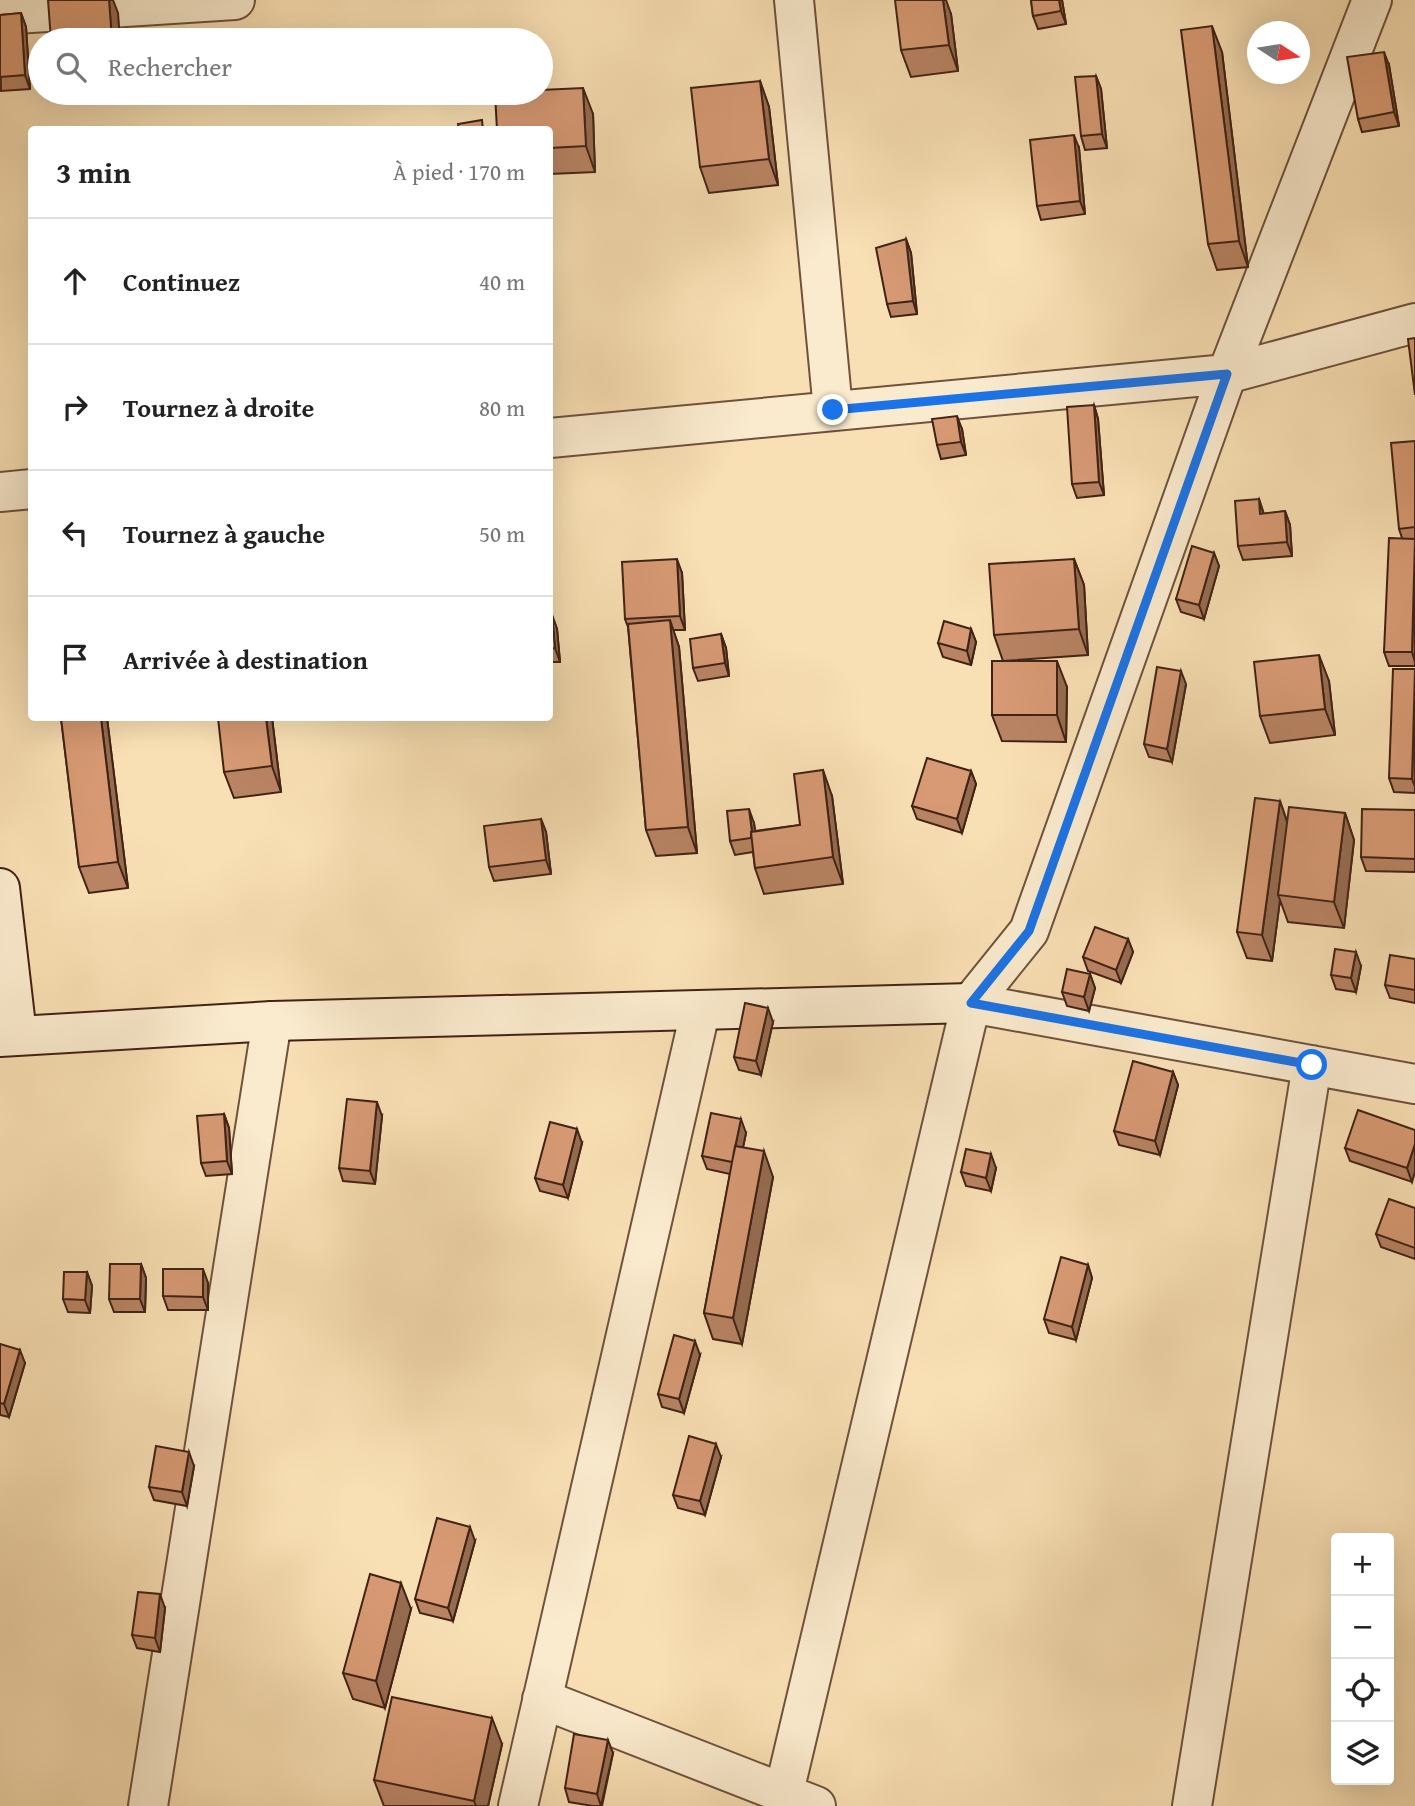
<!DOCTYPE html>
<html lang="fr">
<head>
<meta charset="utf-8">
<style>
	body { margin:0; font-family:"Gentium Book Plus",serif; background:#f6f6f6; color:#222 }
	.controls { position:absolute; right:21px; bottom:21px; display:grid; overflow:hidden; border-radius:7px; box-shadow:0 7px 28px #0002 }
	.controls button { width:63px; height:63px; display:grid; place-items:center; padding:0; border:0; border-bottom:2px solid #e0e0e0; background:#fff; color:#222; font:35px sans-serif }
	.compass { position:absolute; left:1247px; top:21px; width:63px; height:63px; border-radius:50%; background:#fff; box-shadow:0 7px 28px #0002; rotate:102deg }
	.stop { position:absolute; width:21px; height:21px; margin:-16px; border:5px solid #1a73e8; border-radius:50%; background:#fff }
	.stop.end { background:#1a73e8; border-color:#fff; box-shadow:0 2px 7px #0008 }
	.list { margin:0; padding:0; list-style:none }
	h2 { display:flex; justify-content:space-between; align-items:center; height:91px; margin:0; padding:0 28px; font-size:30px }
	h2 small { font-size:23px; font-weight:400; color:#767676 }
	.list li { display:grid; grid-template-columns:46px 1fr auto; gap:21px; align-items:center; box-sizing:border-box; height:126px; padding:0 28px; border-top:2px solid #e0e0e0 }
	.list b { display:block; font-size:26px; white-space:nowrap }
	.list em { font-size:23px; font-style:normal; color:#767676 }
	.icon { flex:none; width:38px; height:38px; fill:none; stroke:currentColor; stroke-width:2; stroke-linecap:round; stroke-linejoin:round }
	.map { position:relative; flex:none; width:1415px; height:1806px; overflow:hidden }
	.search { position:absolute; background:#fff; box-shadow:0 7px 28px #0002; left:28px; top:28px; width:525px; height:77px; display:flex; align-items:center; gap:18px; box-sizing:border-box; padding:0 24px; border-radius:38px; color:#767676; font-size:26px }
	.panel { position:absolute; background:#fff; box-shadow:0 7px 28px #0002; left:28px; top:126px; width:525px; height:595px; border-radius:7px }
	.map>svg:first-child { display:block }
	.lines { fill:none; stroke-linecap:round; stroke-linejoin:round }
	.street-casing { stroke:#6e523d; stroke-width:42 }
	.secondary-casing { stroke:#402215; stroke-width:42 }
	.street { stroke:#fbebce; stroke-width:38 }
	.secondary { stroke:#fbebce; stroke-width:38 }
	.wall { fill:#b98464; stroke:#402215; stroke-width:2 }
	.shaded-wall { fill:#966c51; stroke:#402215; stroke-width:2 }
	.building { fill:#d79a74; stroke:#402215; stroke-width:2 }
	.route { stroke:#1a73e8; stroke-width:9 }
</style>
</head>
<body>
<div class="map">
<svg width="1415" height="1806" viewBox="0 0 1415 1806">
	<rect width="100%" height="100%" fill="#f9e0b4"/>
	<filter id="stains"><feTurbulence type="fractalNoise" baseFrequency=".00286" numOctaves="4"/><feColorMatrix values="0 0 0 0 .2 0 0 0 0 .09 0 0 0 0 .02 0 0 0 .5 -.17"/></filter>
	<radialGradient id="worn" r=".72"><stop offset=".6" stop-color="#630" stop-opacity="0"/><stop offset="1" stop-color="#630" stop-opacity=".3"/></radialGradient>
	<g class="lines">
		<!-- street casing -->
		<g class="street-casing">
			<path id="street" d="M794,0L833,410
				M0,15L235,0
				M550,438L1227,374L1415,323
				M0,492L32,489
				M971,1003L1415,1084
				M542,1699L816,1806
				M784,1792L971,1003L1029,931L1227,374L1372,0
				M148,1806L272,1021
				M518,1806L700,1012
				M1192,1806L1312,1065"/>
		</g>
		<!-- secondary casing -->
		<g class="secondary-casing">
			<path id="secondary" d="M0,888L17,1035
				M0,1037L272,1021L971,1003"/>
		</g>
		<!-- street -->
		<use href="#street" class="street"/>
		<!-- secondary -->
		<use href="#secondary" class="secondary"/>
	</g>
	<!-- wall -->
	<path class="wall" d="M1031,0H1062L1066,24L1038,29L1033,16Z
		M21,13L26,27L30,89L1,91L0,15Z
		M951,14L958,71L911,77L901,50Z
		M1222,52L1248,267L1217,270L1208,244Z
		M1389,65L1399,126L1362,132L1358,119Z
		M1096,76L1101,89L1107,148L1085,150L1081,136Z
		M760,81L769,107L778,185L709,193L700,167Z
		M593,114L595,172L550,174V130Z
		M1079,148L1085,214L1041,220L1037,206Z
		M906,239L911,253L917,314L891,317L887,304Z
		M1094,405L1098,419L1104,495L1077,498L1072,484Z
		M962,429L966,455L941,459L937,445Z
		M1415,441V666H1389L1384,652L1402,538L1399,529Z
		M1259,499L1264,514L1285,511L1290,525L1292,556L1243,560L1238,546Z
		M1214,553L1219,566L1204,619L1181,612L1176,599Z
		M1074,559L1084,585L1088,655L1003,661L994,635Z
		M682,573L685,630H673L679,647L697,853L656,856L646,830L628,627L625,619Z
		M552,615L557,629L560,662H550V616Z
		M971,629L976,642L971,665L943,657L938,643Z
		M721,634L726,648L729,676L698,681L693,668Z
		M1415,669V793L1394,792L1389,778Z
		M1329,681L1335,735L1270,743L1260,716Z
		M1186,684L1172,762L1149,757L1144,744Z
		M1067,687L1066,742L1002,741L992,715Z
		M61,718H107L128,888L89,893L79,867Z
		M272,718L281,792L234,798L224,772Z
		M971,771L976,784L962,833L917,819L912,806Z
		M832,796L843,884L764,894L755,868L753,852L735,855L730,841L754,823L755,831L800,825Z
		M1280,801L1287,821L1345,813L1354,840L1344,928L1288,922L1280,900L1272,961L1247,958L1237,932Z
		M1415,810V872L1366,871L1361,857Z
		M541,819L546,832L551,874L494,881L489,867Z
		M1128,939L1133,952L1121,983L1088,971L1083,957Z
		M1415,959V1003L1390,998L1385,985Z
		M1361,966L1356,992L1336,989L1331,975Z
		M1090,974L1095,988L1089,1011L1067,1006L1062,992Z
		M773,1022L761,1075L739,1070L734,1057Z
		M1173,1072L1178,1085L1160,1155L1119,1145L1114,1131Z
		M224,1114L229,1128L232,1174L206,1176L201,1163Z
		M382,1116L375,1184L343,1181L339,1168Z
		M1415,1130L1412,1182L1350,1161L1345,1148Z
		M746,1133L743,1147L773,1177L742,1344L713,1339L704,1313L730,1174L707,1169L702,1156Z
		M582,1143L568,1198L540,1191L535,1178Z
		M996,1168L991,1191L966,1186L961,1172Z
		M1415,1208V1259L1381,1247L1376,1234Z
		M141,1264L146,1278L145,1312H114L109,1299Z
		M1088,1265L1092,1278L1076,1340L1049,1333L1044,1319Z
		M87,1272L92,1286L90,1313L68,1312L63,1299Z
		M208,1283V1310H168L163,1296Z
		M0,1344L25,1363L9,1417L0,1415Z
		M700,1355L684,1413L662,1407L658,1394Z
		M721,1457L705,1515L678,1508L673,1495Z
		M194,1466L187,1506L154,1500L149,1487Z
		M475,1541L453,1621L420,1613L415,1599Z
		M165,1608L160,1652L137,1648L132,1635Z
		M411,1609L385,1708L353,1699L343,1673Z
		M502,1744L488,1806H384L374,1780Z
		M613,1753L602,1806H593L569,1802L565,1788Z"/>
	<!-- shaded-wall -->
	<path class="shaded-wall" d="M109,0H113L118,13L120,40H112Z
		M943,0H946L951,14L958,71L949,45Z
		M1059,0H1062L1066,24L1061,11Z
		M21,13L26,27L30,89L25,75Z
		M1212,26L1222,52L1248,267L1239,241Z
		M1384,52L1389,65L1399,126L1394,112Z
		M1096,76L1101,89L1107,148L1102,134Z
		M760,81L769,107L778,185L769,159Z
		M583,88L593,114L595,172L586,146Z
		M1074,135L1079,148L1085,214L1080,201Z
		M906,239L911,253L917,314L913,301Z
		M1094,405L1098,419L1104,495L1099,482Z
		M957,416L962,429L966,455L961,442Z
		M1259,499L1263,512L1265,528L1260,514Z
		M1285,511L1290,525L1292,556L1287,542Z
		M1214,553L1219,566L1204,619L1199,605Z
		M1415,558V662L1412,652Z
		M677,559L682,573L685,630L680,616Z
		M1074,559L1084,585L1088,655L1079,629Z
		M552,615L557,629L560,662L555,648Z
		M670,620L679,647L697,853L688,827Z
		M971,629L976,642L971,665L967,651Z
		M721,634L726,648L729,676L725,663Z
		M1319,655L1329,681L1335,735L1325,709Z
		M1057,661L1067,687L1066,742L1057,715Z
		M1181,671L1186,684L1172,762L1167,749Z
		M1415,680V787L1412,779Z
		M101,718H107L128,888L118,862Z
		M266,718H272L281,792L272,766Z
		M823,770L832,796L843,884L833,857Z
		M971,771L976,784L962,833L957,819Z
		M1280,801L1289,828L1278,895L1280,900L1272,961L1262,935Z
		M749,809L754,823L758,851L753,838Z
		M1345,813L1354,840L1344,928L1334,902Z
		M541,819L546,832L551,874L546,860Z
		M1128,939L1133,952L1121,983L1116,970Z
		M1356,952L1361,966L1356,992L1351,978Z
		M1090,974L1095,988L1089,1011L1084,997Z
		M768,1008L773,1022L761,1075L756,1061Z
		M1173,1072L1178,1085L1160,1155L1155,1141Z
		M377,1102L382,1116L375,1184L370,1171Z
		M224,1114L229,1128L232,1174L227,1161Z
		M741,1119L746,1133L737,1176L732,1162Z
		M577,1129L582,1143L568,1198L563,1185Z
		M1415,1144V1172L1412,1182L1407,1168Z
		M764,1151L773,1177L742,1344L733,1318Z
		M991,1154L996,1168L991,1191L986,1178Z
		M141,1264L146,1278L145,1312L140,1299Z
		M1088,1265L1092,1278L1076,1340L1072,1327Z
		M203,1269L208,1283V1310L203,1297Z
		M87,1272L92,1286L90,1313L85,1300Z
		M695,1341L700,1355L684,1413L679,1399Z
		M20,1350L25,1363L9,1417L4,1404Z
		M716,1444L721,1457L705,1515L700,1501Z
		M189,1452L194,1466L187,1506L182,1492Z
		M470,1527L475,1541L453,1621L448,1608Z
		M401,1583L411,1609L385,1708L376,1681Z
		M160,1594L165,1608L160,1652L155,1638Z
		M492,1718L502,1744L488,1806H476L474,1801Z
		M608,1740L613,1753L601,1806L597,1794Z"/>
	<!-- building -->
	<path class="building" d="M48,0H109L112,40H51Z
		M895,0H943L949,45L901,50Z
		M1031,0H1059L1061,11L1033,16Z
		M21,13L25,75L0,77V15Z
		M1212,26L1239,241L1208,244L1181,30Z
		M1384,52L1394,112L1358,119L1347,57Z
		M1096,76L1102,134L1081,136L1075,77Z
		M760,81L769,159L700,167L691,88Z
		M583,88L586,146L550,148V130H497L495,93H541V90Z
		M482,120L483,130H459L458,124Z
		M1074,135L1080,201L1037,206L1030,140Z
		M906,239L913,301L887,304L876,248Z
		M1415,338V395L1408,339Z
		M1094,405L1099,482L1072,484L1067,407Z
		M957,416L961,442L937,445L932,419Z
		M1415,441V527L1399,529L1391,443Z
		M1259,499L1260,514L1285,511L1287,542L1238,546L1235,501Z
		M1389,538L1415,539L1412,652H1384Z
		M1192,546L1214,553L1199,605L1176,599Z
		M677,559L680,616L625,619L622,562Z
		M1074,559L1079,629L994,635L989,564Z
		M552,615L555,648L550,649V616Z
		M670,620L688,827L646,830L628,624Z
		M944,621L971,629L967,651L938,643Z
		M721,634L725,663L693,668L690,639Z
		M1319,655L1325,709L1260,716L1254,662Z
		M992,661H1057V715H992Z
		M1157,667L1181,671L1167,749L1144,744Z
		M1393,669H1415L1412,779L1389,778Z
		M61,718H101L118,862L79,867Z
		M218,718H266L272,766L224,772Z
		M927,758L971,771L957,819L912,806Z
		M823,770L833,857L755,868L751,832L800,825L794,774Z
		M1255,798L1280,801L1262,935L1237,932Z
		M1289,807L1345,813L1334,902L1278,895Z
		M749,809L752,832H751V838L730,841L727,811Z
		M1362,809L1415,810V859L1361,857Z
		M541,819L546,860L489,867L484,826Z
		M1095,927L1128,939L1116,970L1083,957Z
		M1335,949L1356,952L1351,978L1331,975Z
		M1390,955L1415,959V990L1385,985Z
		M1067,969L1090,974L1084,997L1062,992Z
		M745,1003L768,1008L756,1061L734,1057Z
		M1133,1061L1173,1072L1155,1141L1114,1131Z
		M347,1099L377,1102L370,1171L339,1168Z
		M1358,1110L1415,1130V1144L1407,1168L1345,1148Z
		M711,1113L741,1119L732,1162L702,1156Z
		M224,1114L227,1161L201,1163L197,1116Z
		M550,1122L577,1129L563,1185L535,1178Z
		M735,1146L764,1151L733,1318L704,1313Z
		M966,1149L991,1154L986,1178L961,1172Z
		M1389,1199L1415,1208V1248L1376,1234Z
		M1061,1257L1088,1265L1072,1327L1044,1319Z
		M110,1264H141L140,1299H109Z
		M163,1269H203V1297L163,1296Z
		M64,1272H87L85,1300L63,1299Z
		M674,1335L695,1341L679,1399L658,1394Z
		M0,1344L20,1350L4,1404L0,1403Z
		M689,1436L716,1444L700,1501L673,1495Z
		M156,1446L189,1452L182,1492L149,1487Z
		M437,1518L470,1527L448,1608L415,1599Z
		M370,1574L401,1583L376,1681L343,1673Z
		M138,1592L160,1594L155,1638L132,1635Z
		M392,1697L492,1718L474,1801L374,1780Z
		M574,1734L608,1740L597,1794L565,1788Z"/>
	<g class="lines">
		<!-- route -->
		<path class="route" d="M833,410L1227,374L1029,931L971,1003L1312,1065"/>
	</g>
	<rect width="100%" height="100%" filter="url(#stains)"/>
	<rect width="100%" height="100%" fill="url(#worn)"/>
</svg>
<div class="controls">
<button>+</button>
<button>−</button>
<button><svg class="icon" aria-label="locate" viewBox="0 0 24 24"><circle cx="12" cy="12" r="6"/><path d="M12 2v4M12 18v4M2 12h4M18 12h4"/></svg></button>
<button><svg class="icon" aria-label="layers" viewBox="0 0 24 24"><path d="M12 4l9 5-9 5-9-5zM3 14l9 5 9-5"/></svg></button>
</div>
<svg class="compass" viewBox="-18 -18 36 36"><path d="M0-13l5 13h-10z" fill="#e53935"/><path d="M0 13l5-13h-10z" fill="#767676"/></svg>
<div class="stop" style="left:1312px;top:1065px"></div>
<div class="stop end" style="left:833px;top:410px"></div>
<div class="search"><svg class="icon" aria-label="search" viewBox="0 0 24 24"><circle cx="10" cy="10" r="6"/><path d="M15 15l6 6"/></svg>Rechercher</div>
<section class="panel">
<h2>3 min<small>À pied · 170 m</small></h2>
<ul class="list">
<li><svg class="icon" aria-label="ahead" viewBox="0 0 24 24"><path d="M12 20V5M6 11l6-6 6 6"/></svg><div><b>Continuez</b></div><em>40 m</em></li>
<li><svg class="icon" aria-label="right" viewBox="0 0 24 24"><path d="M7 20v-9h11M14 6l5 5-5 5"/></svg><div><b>Tournez à droite</b></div><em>80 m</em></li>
<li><svg class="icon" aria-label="left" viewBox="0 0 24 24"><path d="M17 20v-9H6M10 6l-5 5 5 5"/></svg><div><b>Tournez à gauche</b></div><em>50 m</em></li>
<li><svg class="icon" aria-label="arrive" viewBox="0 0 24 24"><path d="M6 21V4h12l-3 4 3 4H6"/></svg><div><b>Arrivée à destination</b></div></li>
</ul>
</section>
</div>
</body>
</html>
